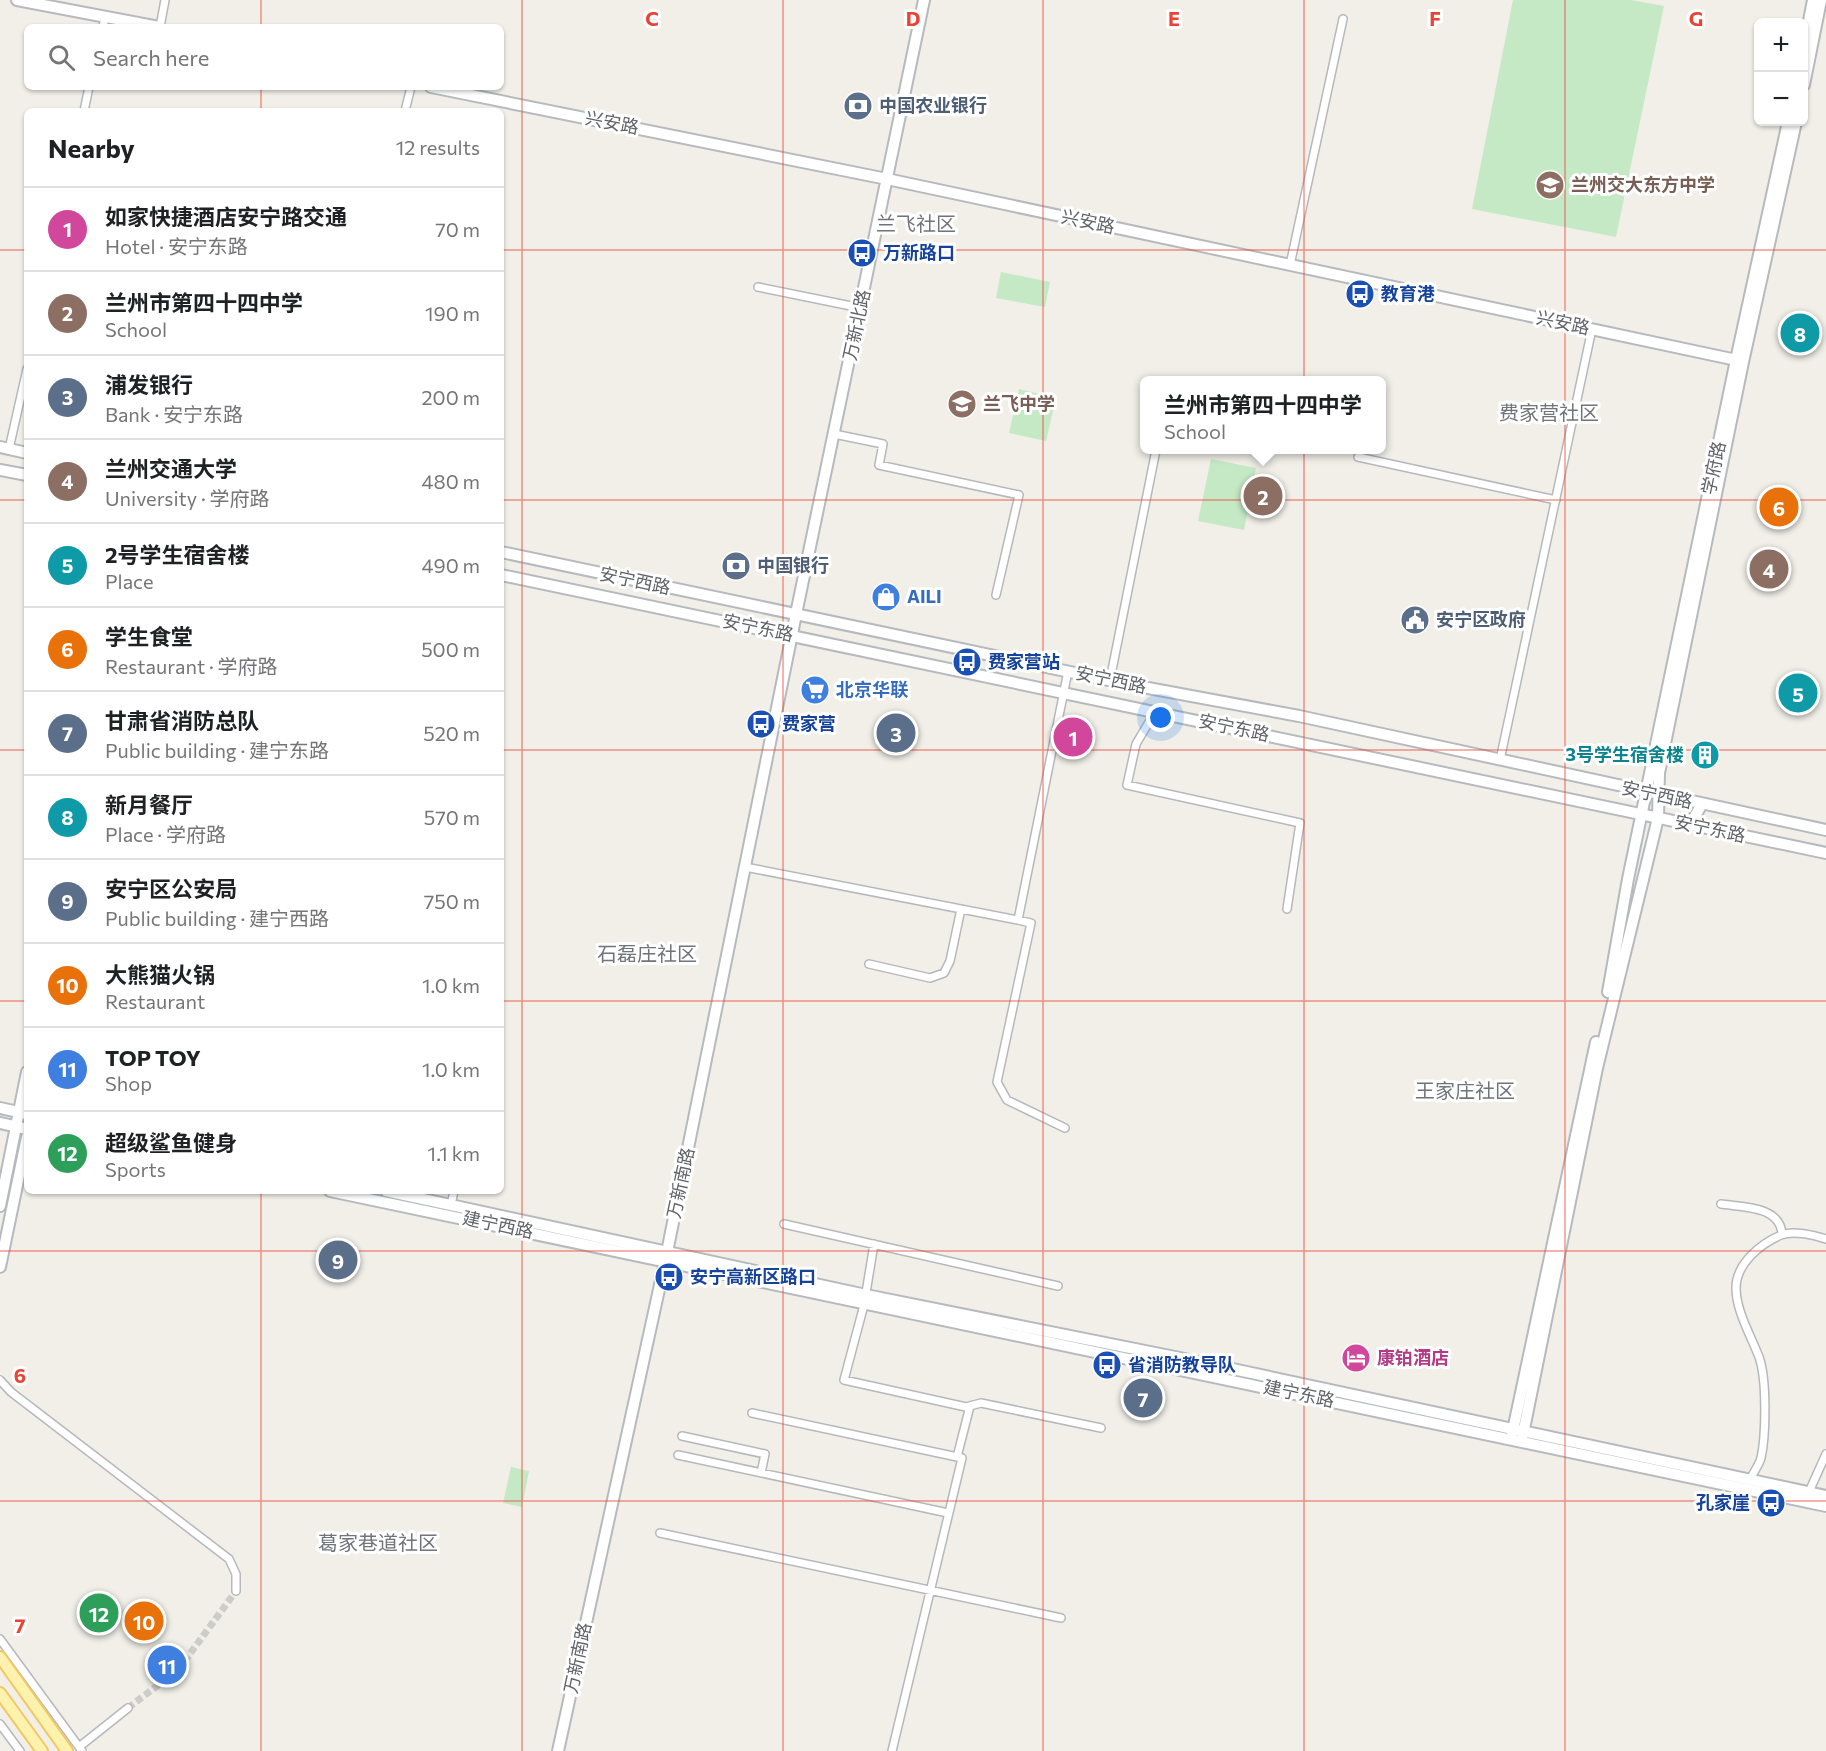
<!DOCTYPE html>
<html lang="en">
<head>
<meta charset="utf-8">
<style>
	body { margin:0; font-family:Commissioner,"Noto Sans SC",sans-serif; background:#f6f6f6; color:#202124 }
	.controls { position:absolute; right:18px; top:18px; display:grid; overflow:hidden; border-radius:9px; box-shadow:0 2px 4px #0004 }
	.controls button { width:54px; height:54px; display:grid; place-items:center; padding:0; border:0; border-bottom:2px solid #e0e0e0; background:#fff; color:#202124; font:30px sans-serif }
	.you { position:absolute; left:1161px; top:718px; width:21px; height:21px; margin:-15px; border:4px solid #fff; border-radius:50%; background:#1a73e8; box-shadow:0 0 0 9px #1a73e833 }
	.badge { display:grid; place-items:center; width:39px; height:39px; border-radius:50%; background:#ea4335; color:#fff; font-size:20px; font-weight:700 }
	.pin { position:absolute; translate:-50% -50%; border:3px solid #fff; box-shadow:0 2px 6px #0006 }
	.popup { position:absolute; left:1140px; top:376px; width:246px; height:78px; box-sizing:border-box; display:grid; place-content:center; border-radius:9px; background:#fff; filter:drop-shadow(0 2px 4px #0005); font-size:20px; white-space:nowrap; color:#757577 }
	.popup b { font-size:22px; color:#202124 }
	.popup::after { content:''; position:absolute; left:50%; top:100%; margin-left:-12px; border:12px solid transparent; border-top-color:#fff }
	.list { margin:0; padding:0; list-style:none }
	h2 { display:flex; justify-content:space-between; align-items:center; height:78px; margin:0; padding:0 24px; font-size:26px }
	h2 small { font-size:20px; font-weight:400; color:#757577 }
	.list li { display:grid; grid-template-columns:39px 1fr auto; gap:18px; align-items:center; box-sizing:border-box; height:84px; padding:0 24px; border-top:2px solid #e0e0e0 }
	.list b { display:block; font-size:22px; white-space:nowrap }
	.list p { margin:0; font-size:20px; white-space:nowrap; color:#757577 }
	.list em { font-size:20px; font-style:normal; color:#757577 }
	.icon { flex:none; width:33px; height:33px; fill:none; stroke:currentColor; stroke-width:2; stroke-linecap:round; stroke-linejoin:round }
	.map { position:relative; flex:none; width:1826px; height:1751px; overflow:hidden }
	.search { position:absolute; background:#fff; box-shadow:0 2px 4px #0004; left:24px; top:24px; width:480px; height:66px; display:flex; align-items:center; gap:15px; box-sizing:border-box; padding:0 21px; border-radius:9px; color:#757577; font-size:22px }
	.panel { position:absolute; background:#fff; box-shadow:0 2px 4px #0004; left:24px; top:108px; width:480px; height:1086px; border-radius:9px }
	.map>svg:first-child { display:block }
	.pitch { fill:#c5e8c5 }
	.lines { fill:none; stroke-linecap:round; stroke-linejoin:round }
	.street-tunnel { stroke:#ccccc8; stroke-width:7; stroke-dasharray:7 3.5; stroke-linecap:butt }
	.street-casing { stroke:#b5b8bc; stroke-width:10 }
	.secondary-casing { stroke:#b6babf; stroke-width:14 }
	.primary-casing { stroke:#f2c960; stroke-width:14 }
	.street { stroke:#fff; stroke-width:7 }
	.secondary { stroke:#fff; stroke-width:10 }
	.primary { stroke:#fff2af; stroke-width:10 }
	.grid { fill:none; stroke:#ea4335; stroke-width:1.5; stroke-opacity:0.55 }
	.labels { text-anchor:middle; stroke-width:6; stroke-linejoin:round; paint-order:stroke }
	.service-label { font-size:18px; font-weight:bold; fill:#4e5e75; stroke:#fff; text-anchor:start }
	.street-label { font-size:18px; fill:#5f6368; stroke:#fff }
	.education-label { font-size:18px; font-weight:bold; fill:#785e54; stroke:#fff; text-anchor:start }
	.transit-label { font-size:18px; font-weight:bold; fill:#164399; stroke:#fff; text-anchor:start }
	.shop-label { font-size:18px; font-weight:bold; fill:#366cbe; stroke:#fff; text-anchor:start }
	.culture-label { font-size:18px; font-weight:bold; fill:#0d838f; stroke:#fff; text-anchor:end }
	.hotel-label { font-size:18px; font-weight:bold; fill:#b23c85; stroke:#fff; text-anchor:start }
	.neighbourhood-label { font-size:20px; fill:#70757a; stroke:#fff }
	.grid-label { font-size:20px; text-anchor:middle; font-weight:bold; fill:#ea4335; stroke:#fff; stroke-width:6; stroke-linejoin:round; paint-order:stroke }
</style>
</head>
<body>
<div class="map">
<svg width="1826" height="1751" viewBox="0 0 1826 1751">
	<rect width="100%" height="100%" fill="#f1efe8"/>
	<!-- pitch -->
	<path class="pitch" d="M1513,0H1631L1664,6L1616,237L1472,209Z
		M1001,272L1050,282L1045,307L996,298Z
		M1019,389L1056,398L1046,441L1009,433Z
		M1211,459L1256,468L1244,530L1198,521Z
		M511,1467L529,1471L522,1507L503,1503Z"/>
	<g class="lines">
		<!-- street-tunnel -->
		<path class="street-tunnel" d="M128,1708L178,1670L236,1591"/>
		<!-- street casing -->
		<g class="street-casing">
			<path id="street" d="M103,27L105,17
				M160,27L165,0
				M84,111L89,87
				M405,111L411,87
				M1290,265L1343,19
				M758,287L861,308
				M834,434L883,444L879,465L1019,495L996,595
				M9,449L27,369
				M1358,457L1556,500
				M1110,680L1156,450
				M1155,712L1136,744L1127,785L1300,823L1287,909
				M1500,760L1592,329
				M745,867L1018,920L1068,671
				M1018,920L1031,923L997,1082L1007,1100L1065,1128
				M869,964L930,978L944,973L950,961L961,909
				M1721,1204C1743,1207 1780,1206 1782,1234
				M451,1205L454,1191
				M784,1224L1058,1286
				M874,1244L864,1305L844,1380L966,1407L981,1403L1101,1428
				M0,1380L11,1392L229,1559L236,1574V1591
				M752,1413L962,1458L892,1751
				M682,1436L765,1454L761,1473
				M678,1455L948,1513
				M957,1457L970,1406
				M1750,1479C1754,1472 1759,1465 1761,1458C1766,1435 1767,1379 1759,1357C1751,1336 1736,1311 1736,1288C1736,1264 1760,1244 1781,1235C1793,1230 1814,1235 1826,1239
				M1808,1494L1826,1454
				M660,1533L1061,1618
				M0,1639L82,1751
				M0,1724L20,1751
				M79,1747L128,1708"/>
		</g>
		<!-- secondary casing -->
		<g class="secondary-casing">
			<path id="secondary" d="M17,0L159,27
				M1804,47L1813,0
				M1804,85L1821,0
				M431,87L887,179L1741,361
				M0,447L27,453
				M0,470L27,475
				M501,552L1132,685L1299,716L1826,830
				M501,575L1826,853
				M1698,826L1695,816L1702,804
				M1608,992L1628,879L1736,360L1788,122
				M0,1108L27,1114
				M0,1123L27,1129
				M330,1191L1826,1506
				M386,1191L866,1295L1195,1361L1826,1496
				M0,1206L27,1072
				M0,1267L27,1137
				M1512,1435L1596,1042
				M1522,1439L1597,1068L1658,818L1659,773L1743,362L1796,122
				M558,1751L665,1262L796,614L924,0"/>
		</g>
		<!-- primary casing -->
		<g class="primary-casing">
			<path id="primary" d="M0,1657L67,1751
				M0,1693L42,1751"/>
		</g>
		<!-- street -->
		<use href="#street" class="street"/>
		<!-- secondary -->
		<use href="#secondary" class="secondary"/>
		<!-- primary -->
		<use href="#primary" class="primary"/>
	</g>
	<!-- grid -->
	<path class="grid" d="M261,0V27M522,0V1751M783,0V1751M1043,0V1751M1304,0V1751M1565,0V1751M261,87V111M0,250H27M501,250H1826M0,500H27M501,500H1826M0,750H27M501,750H1826M0,1001H27M501,1001H1826M261,1191V1751M0,1251H1826M0,1501H1826"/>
	<!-- icons -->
	<defs>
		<g id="bank-disc" transform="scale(1.5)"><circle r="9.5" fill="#5c6f8a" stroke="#fff"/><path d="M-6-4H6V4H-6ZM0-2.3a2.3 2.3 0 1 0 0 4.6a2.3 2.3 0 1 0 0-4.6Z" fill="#fff"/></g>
		<g id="school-disc" transform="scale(1.5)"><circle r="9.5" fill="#8d6e63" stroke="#fff"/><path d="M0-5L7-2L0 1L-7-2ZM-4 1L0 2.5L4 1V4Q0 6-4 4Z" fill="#fff"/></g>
		<g id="bus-disc" transform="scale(1.5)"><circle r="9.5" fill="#1a4fb4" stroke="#fff"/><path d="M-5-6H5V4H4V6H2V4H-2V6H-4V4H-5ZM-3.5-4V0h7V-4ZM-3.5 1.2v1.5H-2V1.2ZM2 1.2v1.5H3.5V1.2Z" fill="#fff"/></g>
		<g id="shop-disc" transform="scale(1.5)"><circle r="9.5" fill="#3f7fe0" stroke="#fff"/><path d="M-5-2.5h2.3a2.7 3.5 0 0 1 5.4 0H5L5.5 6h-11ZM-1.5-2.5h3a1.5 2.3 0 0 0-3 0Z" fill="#fff"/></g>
		<g id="civic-disc" transform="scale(1.5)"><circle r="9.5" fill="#5c6f8a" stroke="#fff"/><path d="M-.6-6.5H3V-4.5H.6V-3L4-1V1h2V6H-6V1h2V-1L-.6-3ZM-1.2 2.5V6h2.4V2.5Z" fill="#fff"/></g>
		<g id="supermarket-disc" transform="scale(1.5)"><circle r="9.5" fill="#3f7fe0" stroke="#fff"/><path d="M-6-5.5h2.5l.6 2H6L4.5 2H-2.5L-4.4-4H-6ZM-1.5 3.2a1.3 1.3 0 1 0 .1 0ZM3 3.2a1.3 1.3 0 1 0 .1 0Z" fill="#fff"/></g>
		<g id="building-disc" transform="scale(1.5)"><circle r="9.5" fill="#0f9aa8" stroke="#fff"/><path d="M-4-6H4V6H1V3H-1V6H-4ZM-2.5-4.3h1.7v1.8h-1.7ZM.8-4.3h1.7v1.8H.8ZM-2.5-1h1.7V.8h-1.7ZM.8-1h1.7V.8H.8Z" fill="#fff"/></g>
		<g id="hotel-disc" transform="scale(1.5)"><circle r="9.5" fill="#d1479c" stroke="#fff"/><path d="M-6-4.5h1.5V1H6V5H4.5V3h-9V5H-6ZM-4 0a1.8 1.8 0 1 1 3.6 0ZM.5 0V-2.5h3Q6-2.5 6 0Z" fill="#fff"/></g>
	</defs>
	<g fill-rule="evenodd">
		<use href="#bank-disc" x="858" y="106"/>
		<use href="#school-disc" x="1550" y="185"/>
		<use href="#bus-disc" x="862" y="253"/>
		<use href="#bus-disc" x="1360" y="294"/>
		<use href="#school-disc" x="962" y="404"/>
		<use href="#bank-disc" x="736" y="566"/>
		<use href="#shop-disc" x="886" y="597"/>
		<use href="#civic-disc" x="1415" y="620"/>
		<use href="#bus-disc" x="967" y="662"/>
		<use href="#supermarket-disc" x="815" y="690"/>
		<use href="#bus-disc" x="761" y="724"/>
		<use href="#building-disc" x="1705" y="755"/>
		<use href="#bus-disc" x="669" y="1277"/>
		<use href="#hotel-disc" x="1356" y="1358"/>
		<use href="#bus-disc" x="1107" y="1365"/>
		<use href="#bus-disc" x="1771" y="1503"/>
	</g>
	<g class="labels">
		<!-- service labels -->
		<g class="service-label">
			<text x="879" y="112">中国农业银行</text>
			<text x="757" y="572">中国银行</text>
			<text x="1436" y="626">安宁区政府</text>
		</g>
		<!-- street labels -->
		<g class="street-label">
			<text transform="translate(612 123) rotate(11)" y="6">兴安路</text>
			<text transform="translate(1088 222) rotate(12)" y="6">兴安路</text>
			<text transform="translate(1563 323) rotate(12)" y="6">兴安路</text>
			<text transform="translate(857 325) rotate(-78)" y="6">万新北路</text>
			<text transform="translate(1714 468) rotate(-78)" y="6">学府路</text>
			<text transform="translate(635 581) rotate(12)" y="6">安宁西路</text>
			<text transform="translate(758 628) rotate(12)" y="6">安宁东路</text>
			<text transform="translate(1111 680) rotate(12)" y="6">安宁西路</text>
			<text transform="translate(1234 728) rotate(12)" y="6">安宁东路</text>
			<text transform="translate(1657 795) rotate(12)" y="6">安宁西路</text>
			<text transform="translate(1710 829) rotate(12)" y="6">安宁东路</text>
			<text transform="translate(681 1183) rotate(-78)" y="6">万新南路</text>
			<text transform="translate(498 1225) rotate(12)" y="6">建宁西路</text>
			<text transform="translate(1299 1394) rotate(12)" y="6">建宁东路</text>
			<text transform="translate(578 1658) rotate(-78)" y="6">万新南路</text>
		</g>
		<!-- education labels -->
		<g class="education-label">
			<text x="1571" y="191">兰州交大东方中学</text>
			<text x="983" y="410">兰飞中学</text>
		</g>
		<!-- transit labels -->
		<g class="transit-label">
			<text x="883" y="259">万新路口</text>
			<text x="1381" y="300">教育港</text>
			<text x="988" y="668">费家营站</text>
			<text x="782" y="730">费家营</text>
			<text x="690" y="1283">安宁高新区路口</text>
			<text x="1128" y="1371">省消防教导队</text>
			<text x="1750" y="1509" text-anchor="end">孔家崖</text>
		</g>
		<!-- shop labels -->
		<g class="shop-label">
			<text x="907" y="603">AILI</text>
			<text x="836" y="696">北京华联</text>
		</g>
		<!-- culture labels -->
		<g class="culture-label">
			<text x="1684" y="761">3号学生宿舍楼</text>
		</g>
		<!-- hotel labels -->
		<g class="hotel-label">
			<text x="1377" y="1364">康铂酒店</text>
		</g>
		<!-- neighbourhood labels -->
		<g class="neighbourhood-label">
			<text x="916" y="231">兰飞社区</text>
			<text x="1549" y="420">费家营社区</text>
			<text x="647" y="961">石磊庄社区</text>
			<text x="1465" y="1098">王家庄社区</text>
			<text x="378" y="1550">葛家巷道社区</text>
		</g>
	</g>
	<g class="grid-label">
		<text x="652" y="26">C</text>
		<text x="913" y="26">D</text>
		<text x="1174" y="26">E</text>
		<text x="1435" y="26">F</text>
		<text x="1696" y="26">G</text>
		<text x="20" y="1383">6</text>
		<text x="20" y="1633">7</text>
	</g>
</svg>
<div class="controls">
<button>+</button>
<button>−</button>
</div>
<div class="you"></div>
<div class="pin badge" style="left:1073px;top:737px;background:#d1479c">1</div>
<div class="pin badge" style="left:1263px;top:496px;background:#8d6e63">2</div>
<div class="popup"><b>兰州市第四十四中学</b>School</div>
<div class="pin badge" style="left:896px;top:733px;background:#5c6f8a">3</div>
<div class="pin badge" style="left:1769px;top:569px;background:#8d6e63">4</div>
<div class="pin badge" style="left:1798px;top:693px;background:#0f9aa8">5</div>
<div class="pin badge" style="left:1779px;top:507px;background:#e8710a">6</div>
<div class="pin badge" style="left:1143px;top:1398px;background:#5c6f8a">7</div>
<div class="pin badge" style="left:1800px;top:333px;background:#0f9aa8">8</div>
<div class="pin badge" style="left:338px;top:1260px;background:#5c6f8a">9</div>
<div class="pin badge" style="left:144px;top:1621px;background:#e8710a">10</div>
<div class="pin badge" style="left:167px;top:1665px;background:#3f7fe0">11</div>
<div class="pin badge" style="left:99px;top:1613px;background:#2e9e5b">12</div>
<div class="search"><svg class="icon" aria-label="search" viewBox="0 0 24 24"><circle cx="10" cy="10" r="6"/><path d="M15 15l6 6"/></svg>Search here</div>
<section class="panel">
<h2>Nearby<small>12 results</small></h2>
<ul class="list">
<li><span class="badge" style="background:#d1479c">1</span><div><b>如家快捷酒店安宁路交通</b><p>Hotel · 安宁东路</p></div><em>70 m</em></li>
<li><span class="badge" style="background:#8d6e63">2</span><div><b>兰州市第四十四中学</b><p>School</p></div><em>190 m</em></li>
<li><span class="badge" style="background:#5c6f8a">3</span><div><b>浦发银行</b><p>Bank · 安宁东路</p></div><em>200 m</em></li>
<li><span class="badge" style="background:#8d6e63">4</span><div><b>兰州交通大学</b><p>University · 学府路</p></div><em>480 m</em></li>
<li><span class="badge" style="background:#0f9aa8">5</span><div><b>2号学生宿舍楼</b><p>Place</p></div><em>490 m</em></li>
<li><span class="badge" style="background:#e8710a">6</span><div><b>学生食堂</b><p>Restaurant · 学府路</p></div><em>500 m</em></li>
<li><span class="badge" style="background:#5c6f8a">7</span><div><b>甘肃省消防总队</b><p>Public building · 建宁东路</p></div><em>520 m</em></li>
<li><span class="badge" style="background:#0f9aa8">8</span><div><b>新月餐厅</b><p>Place · 学府路</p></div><em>570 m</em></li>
<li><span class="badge" style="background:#5c6f8a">9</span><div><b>安宁区公安局</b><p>Public building · 建宁西路</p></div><em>750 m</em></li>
<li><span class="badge" style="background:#e8710a">10</span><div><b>大熊猫火锅</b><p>Restaurant</p></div><em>1.0 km</em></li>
<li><span class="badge" style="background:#3f7fe0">11</span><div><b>TOP TOY</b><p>Shop</p></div><em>1.0 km</em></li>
<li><span class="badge" style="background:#2e9e5b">12</span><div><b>超级鲨鱼健身</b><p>Sports</p></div><em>1.1 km</em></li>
</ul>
</section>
</div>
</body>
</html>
